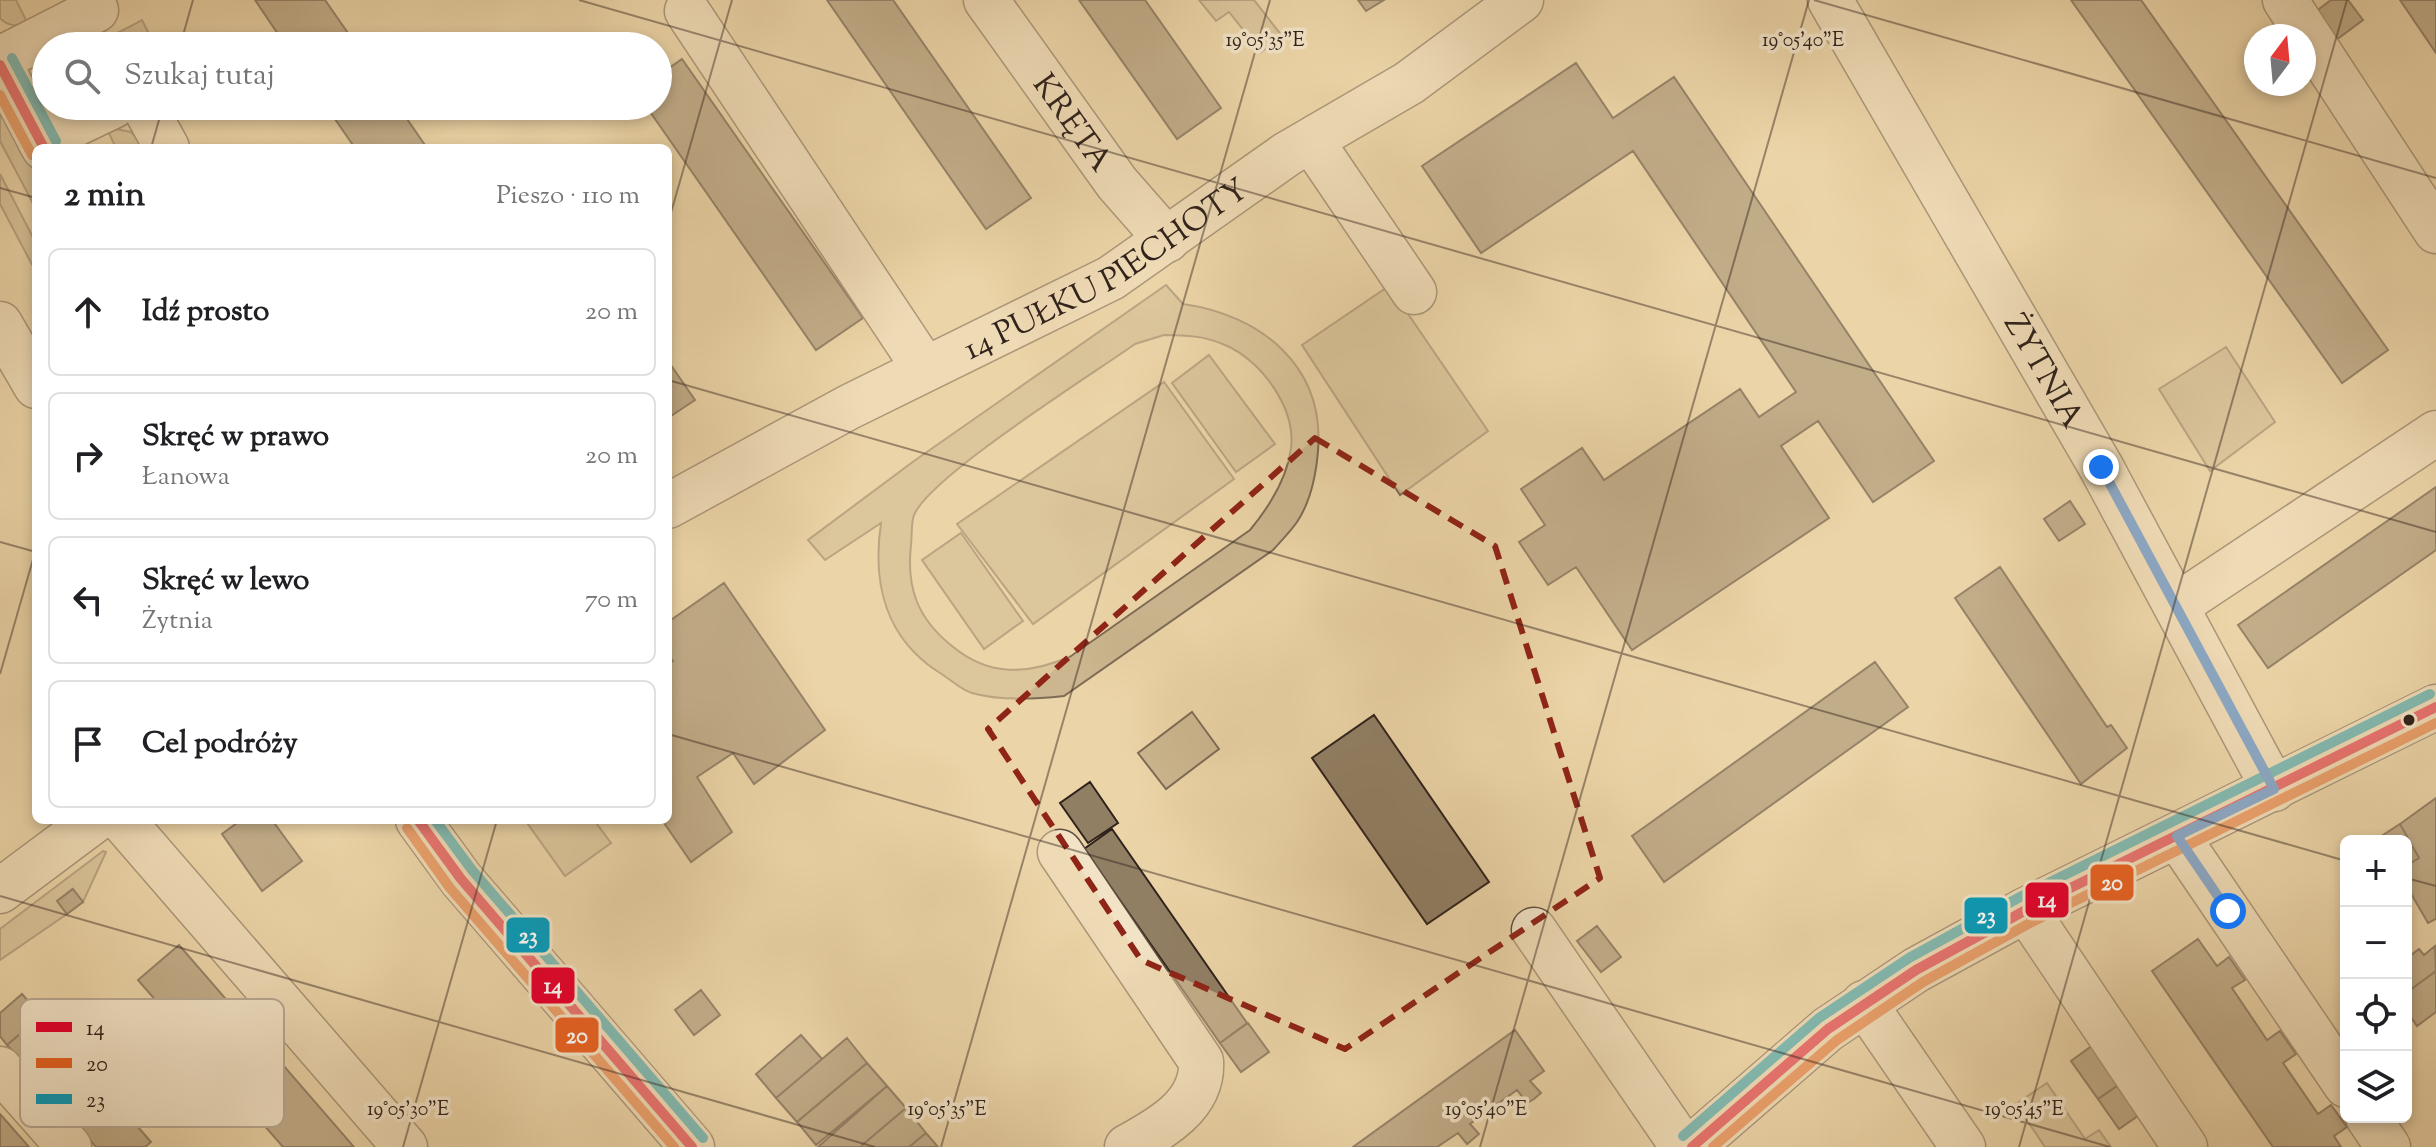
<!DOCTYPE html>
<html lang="pl">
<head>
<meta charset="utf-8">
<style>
	body { margin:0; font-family:"Sorts Mill Goudy",serif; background:#f6f6f6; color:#202124 }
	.controls { position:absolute; right:24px; bottom:24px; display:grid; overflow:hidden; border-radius:12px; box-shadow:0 4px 12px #0003 }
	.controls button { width:72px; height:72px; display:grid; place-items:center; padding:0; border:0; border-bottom:2px solid #e0e0e0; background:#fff; color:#202124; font:40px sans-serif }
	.compass { position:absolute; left:2244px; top:24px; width:72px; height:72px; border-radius:50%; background:#fff; box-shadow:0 4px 12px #0003; rotate:16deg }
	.stop { position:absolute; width:24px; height:24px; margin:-18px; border:6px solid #1a73e8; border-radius:50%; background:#fff }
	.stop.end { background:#1a73e8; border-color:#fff; box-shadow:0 2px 8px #0008 }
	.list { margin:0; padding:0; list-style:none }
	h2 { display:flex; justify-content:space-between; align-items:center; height:104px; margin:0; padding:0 32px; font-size:34px }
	h2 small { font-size:26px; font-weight:400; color:#757577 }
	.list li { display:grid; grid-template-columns:52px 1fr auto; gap:24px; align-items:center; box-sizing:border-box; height:128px; margin:0 16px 16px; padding:0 16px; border:2px solid #e0e0e0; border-radius:12px }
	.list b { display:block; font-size:30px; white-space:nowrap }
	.list p { margin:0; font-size:26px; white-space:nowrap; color:#757577 }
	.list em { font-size:26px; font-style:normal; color:#757577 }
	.icon { flex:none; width:44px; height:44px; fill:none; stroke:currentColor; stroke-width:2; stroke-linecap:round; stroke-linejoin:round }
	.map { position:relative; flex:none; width:2436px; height:1147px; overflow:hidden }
	.search { position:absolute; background:#fff; box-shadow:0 4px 12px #0003; left:32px; top:32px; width:640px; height:88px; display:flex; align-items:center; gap:20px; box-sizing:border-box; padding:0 28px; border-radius:44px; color:#757577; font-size:30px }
	.panel { position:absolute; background:#fff; box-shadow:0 4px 12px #0003; left:32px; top:144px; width:640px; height:680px; border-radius:12px }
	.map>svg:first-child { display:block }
	.green { fill:#cbb68f; stroke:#7e6c56; stroke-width:2; fill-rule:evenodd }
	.building { fill:#917f64; stroke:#30221c; stroke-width:2 }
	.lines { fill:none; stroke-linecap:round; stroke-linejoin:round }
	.minor-casing { stroke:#5f4e3f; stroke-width:47 }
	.minor { stroke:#f2e3c6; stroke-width:44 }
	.bus-1-casing { stroke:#f2e3c6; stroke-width:16 }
	.bus-2-casing { stroke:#f2e3c6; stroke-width:16 }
	.bus-3-casing { stroke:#f2e3c6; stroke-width:16 }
	.bus-1 { stroke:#e4002b; stroke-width:10 }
	.bus-2 { stroke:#e86222; stroke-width:10 }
	.bus-3 { stroke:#059cbc; stroke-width:10 }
	.route { stroke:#1a73e8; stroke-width:10 }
	.marked { fill:none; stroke:#8f2418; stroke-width:6; stroke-dasharray:16 10; stroke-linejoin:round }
	.ticks { fill:none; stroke:#30221c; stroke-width:2; stroke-opacity:0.45 }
	.bus-dot { fill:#30221c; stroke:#f2e3c6; stroke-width:3 }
	.labels { text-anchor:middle; stroke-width:7; stroke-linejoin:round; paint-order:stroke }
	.street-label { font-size:32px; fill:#30221c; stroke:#f2e3c6 }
	.key { fill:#f2e3c6; stroke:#b8a993; stroke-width:2 }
	.key-label { font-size:22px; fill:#30221c }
	.ticks-label { font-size:20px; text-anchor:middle; fill:#30221c; stroke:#f2e3c6; stroke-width:7; stroke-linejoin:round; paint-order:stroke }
	.line-badge { stroke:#f2e3c6; stroke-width:3 }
	.badge-label { font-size:22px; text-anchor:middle; font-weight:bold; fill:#fff }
</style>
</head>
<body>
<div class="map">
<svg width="2436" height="1147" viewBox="0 0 2436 1147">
	<rect width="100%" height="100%" fill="#ebd4a7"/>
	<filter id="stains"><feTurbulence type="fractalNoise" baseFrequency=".0025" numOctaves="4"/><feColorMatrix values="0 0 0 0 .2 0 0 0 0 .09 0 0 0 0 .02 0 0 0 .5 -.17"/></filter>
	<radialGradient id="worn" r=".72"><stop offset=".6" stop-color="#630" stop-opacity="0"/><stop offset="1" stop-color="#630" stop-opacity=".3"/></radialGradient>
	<!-- green -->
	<path class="green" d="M0,0H16L28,24C18,26 8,27 0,18Z
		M1199,0H1254L1282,36L1261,52L1229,12L1216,21Z
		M142,20L155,46H93Z
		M0,104L36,173V209L0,141Z
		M106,127L131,132L146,148H116Z
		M0,174L36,243V272L0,204Z
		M1166,285L1183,304C1261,315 1325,366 1318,451C1316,475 1311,501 1297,522C1290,532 1281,541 1273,550L1064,696C1036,699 999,701 972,693C961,690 950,679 940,673C886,639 872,584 881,523L825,560L808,540L914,461ZM1164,335C1186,335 1205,336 1225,345C1261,360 1296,408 1291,448C1287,479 1269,507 1250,530L1071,656C1028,675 989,677 952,646C918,619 906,588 911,545C912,536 911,523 914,515C930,476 1093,374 1135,344Z
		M1389,286L1488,431L1400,495L1302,345Z
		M2226,347L2275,422L2210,471L2159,389Z
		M1209,355L1275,444L1236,472L1172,383Z
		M1164,382L1234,479L1033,624L957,524Z
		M961,533L1023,621L984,649L922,560Z
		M1192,712L1219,749L1166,789L1138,753Z
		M525,820H594L611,843L565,876Z
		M103,851L106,852L83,902L72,889L58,901L67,914L0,960V929Z
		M2047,1083L2085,1139L2099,1130L2111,1147H2045L2016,1104Z"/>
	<!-- building -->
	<path class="building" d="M255,0H325L357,46H286Z
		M827,0H893L1031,198L986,229Z
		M1079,0H1145L1221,108L1177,139Z
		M1358,0H1384L1366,11Z
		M2071,0H2141L2388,350L2342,383Z
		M2331,0H2348L2363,20L2336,40L2315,12Z
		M2400,0H2436V53Z
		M682,59L863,318L816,350L646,106H658V76Z
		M1576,63L1613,118L1674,77L1934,461L1873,502L1818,421L1781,446L1829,518L1632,650L1576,567L1548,585L1519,542L1545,525L1521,489L1582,448L1604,480L1740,389L1759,417L1796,392L1633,151L1481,253L1422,166Z
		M326,106H398L427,148H355Z
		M668,361L695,400L668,418Z
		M2436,487V550L2268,668L2238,625Z
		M2070,501L2085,524L2059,541L2044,519Z
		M2000,567L2107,727L2111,725L2127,748L2081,784L1955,598Z
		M724,583L825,730L754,784L733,753L697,777L732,832L691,862L662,820H668V665L673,661L668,654V622Z
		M1875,662L1908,707L1664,882L1632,836Z
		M1374,715L1489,882L1427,924L1312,758Z
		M1090,782L1118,823L1088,843L1060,803Z
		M2436,798V919L2428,923L2406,885V866L2419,858L2400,824Z
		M241,820H272L302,861L262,891L222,834Z
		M2400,824L2419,858L2406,866V841H2374Z
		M1112,829L1247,1023L1220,1043L1084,849Z
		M73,889L83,902L67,914L57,901Z
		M1597,926L1621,957L1601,972L1577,941Z
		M2198,939L2217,966L2229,957L2245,980L2232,988L2267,1040L2280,1031L2296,1054L2283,1063L2318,1114L2331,1105L2347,1127L2334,1136L2341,1147H2273L2152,971Z
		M179,945L354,1147H283L138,980Z
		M2435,946L2436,971L2406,993V959L2419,949L2424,955Z
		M2436,971V1012L2417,1026L2406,1010V993Z
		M701,990L720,1015L694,1035L675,1010Z
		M22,994L41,1016L7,1045L0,1036V1013Z
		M41,1016L60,1038L26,1066L7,1045Z
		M1248,1023L1269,1052L1241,1072L1220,1043Z
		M1515,1030L1544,1071L1530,1081L1541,1093L1534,1099L1527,1103L1517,1090L1470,1124L1479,1134L1467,1144L1458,1133L1437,1147H1353Z
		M801,1035L822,1059L776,1098L756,1074Z
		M847,1038L867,1063L797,1122L776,1098Z
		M2100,1040L2127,1079L2098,1099L2071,1061Z
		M78,1058L151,1142L145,1147H96L44,1087Z
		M867,1063L887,1086L816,1145L797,1122Z
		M2127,1079L2148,1109L2119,1129L2098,1099Z
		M887,1086L906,1108L860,1147H818Z
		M906,1108L926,1133L909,1147H860Z
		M0,1114L29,1147H0Z
		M926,1133L938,1147H909Z"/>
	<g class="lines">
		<!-- minor casing -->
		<g class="minor-casing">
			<g id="minor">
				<path id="s1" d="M986,0L1117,183L1167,240"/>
				<path id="s2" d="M1830,0L2101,467L2274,789"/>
				<path d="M2285,0L2436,231"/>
				<path d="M687,11L925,369"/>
				<path d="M0,59L96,10L91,0"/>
				<path d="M0,65L44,148"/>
				<path d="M144,106L167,148"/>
				<path d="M1318,136L1321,155L1414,292"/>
				<path d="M40,141L113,106"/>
				<path d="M0,324L36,386"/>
				<path id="s3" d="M668,506L849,407L1111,278L1287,154L1409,83L1521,0"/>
				<path d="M2176,606L2436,433"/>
				<path d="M122,820L405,1147"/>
				<path d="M418,820L461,879L692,1147"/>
				<path d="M2177,836L2346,1085"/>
				<path d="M1060,852L1201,1061C1204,1105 1160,1129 1127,1147"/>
				<path d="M0,891L95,820"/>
				<path d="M2026,910L2185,1147"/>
				<path d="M1534,930L1683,1147"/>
				<path d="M1864,1003L1963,1147"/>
				<path d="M0,1069L69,1147"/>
				<path d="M2368,1117L2388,1147"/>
				<path d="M1692,1147L1828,1029L1916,970L2026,910L2436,707"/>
			</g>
		</g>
		<!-- minor -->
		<use href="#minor" class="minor"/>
		<!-- bus-1 casing -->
		<g class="bus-1-casing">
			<path id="bus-1" d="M0,65L44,148
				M418,820L461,879L692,1147
				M1692,1147L1828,1029L1916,970L2026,910L2436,707"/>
		</g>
		<!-- bus-2 casing -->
		<g class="bus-2-casing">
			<path id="bus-2" d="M0,95L32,155
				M407,828L450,888L674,1147
				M1713,1147L1837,1040L1923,982L2032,922L2436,723"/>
		</g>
		<!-- bus-3 casing -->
		<g class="bus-3-casing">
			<path id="bus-3" d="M12,58L56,141
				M435,820L472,870L703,1138
				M1683,1136L1819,1018L1909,958L2020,897L2430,694"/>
		</g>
		<!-- bus-1 -->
		<use href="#bus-1" class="bus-1"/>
		<!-- bus-2 -->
		<use href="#bus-2" class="bus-2"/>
		<!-- bus-3 -->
		<use href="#bus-3" class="bus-3"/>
	</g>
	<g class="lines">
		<!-- route -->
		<path class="route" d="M2101,467L2274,789L2177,836L2228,911"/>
	</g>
	<!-- marked area -->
	<path d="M0 0H2436V1147H0ZM1315,438L1495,546L1600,878L1345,1049L1141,960L988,729Z" fill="#ebd4a7" fill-opacity=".55" fill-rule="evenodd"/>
	<path class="marked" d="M1315,438L1495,546L1600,878L1345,1049L1141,960L988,729Z"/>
	<!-- ticks -->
	<path class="ticks" d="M579,0L2436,532M1814,0L2436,178M180,46L193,0M151,148L163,106M0,188L36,198M668,223L732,0M668,380L2346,861M0,542L36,552M0,674L36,549M668,734L2110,1147M2406,878L2436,886M0,896L875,1147M403,1147L497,820M941,1147L1270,0M1480,1147L1809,0M2019,1147L2347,0"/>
	<!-- markers -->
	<circle class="bus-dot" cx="2409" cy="720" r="7"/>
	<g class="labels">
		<!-- street labels -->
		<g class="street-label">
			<text dy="11" stroke="none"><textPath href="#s1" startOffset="150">KRĘTA</textPath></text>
			<text dy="11" stroke="none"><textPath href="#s3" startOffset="498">14 PUŁKU PIECHOTY</textPath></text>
			<text dy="11" stroke="none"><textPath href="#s2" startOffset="428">ŻYTNIA</textPath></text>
		</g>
	</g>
	<!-- legend -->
	<rect x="20" y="999" width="264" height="128" rx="12" class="key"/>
	<rect x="36" y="1022" width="36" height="10" fill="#e4002b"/>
	<rect x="36" y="1058" width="36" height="10" fill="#e86222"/>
	<rect x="36" y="1094" width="36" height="10" fill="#059cbc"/>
	<g class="key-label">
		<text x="86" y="1035">14</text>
		<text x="86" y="1071">20</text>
		<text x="86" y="1107">23</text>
	</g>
	<g class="ticks-label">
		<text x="1265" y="46">19°05'35"E</text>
		<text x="1803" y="46">19°05'40"E</text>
		<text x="408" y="1115">19°05'30"E</text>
		<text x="947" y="1115">19°05'35"E</text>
		<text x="1486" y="1115">19°05'40"E</text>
		<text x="2024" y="1115">19°05'45"E</text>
	</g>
	<g class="line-badge">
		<rect x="2089" y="863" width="46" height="39" rx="8" fill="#e86222"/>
		<rect x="2024" y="881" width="46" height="38" rx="8" fill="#e4002b"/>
		<rect x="1963" y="896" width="46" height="39" rx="8" fill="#059cbc"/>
		<rect x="505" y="916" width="46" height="38" rx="8" fill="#059cbc"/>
		<rect x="530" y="966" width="46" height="39" rx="8" fill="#e4002b"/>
		<rect x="554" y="1016" width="46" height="38" rx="8" fill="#e86222"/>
	</g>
	<g class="badge-label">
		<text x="2112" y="890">20</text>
		<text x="2047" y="907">14</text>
		<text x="1986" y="923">23</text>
		<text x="528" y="943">23</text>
		<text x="553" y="993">14</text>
		<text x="577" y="1043">20</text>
	</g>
	<rect width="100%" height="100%" filter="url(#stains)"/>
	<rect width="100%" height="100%" fill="url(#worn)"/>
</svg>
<div class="controls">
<button>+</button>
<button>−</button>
<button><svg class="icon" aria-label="locate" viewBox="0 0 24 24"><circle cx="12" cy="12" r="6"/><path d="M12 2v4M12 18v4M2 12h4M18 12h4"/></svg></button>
<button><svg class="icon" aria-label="layers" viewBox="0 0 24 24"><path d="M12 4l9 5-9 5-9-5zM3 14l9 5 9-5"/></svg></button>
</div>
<svg class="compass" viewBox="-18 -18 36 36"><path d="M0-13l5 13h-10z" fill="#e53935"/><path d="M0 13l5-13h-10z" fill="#757577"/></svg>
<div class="stop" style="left:2228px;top:911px"></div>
<div class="stop end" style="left:2101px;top:467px"></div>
<div class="search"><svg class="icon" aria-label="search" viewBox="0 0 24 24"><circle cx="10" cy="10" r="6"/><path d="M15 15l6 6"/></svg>Szukaj tutaj</div>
<section class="panel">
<h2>2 min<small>Pieszo · 110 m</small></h2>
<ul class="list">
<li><svg class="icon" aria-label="ahead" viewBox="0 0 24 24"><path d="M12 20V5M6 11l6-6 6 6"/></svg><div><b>Idź prosto</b></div><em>20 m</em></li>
<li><svg class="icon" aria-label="right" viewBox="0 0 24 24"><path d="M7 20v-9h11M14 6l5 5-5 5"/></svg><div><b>Skręć w prawo</b><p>Łanowa</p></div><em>20 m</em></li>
<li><svg class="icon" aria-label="left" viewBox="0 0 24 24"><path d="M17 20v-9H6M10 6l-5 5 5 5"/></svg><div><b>Skręć w lewo</b><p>Żytnia</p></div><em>70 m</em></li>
<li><svg class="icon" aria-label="arrive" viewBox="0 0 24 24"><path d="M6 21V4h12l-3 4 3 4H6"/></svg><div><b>Cel podróży</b></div></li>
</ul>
</section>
</div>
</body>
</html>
